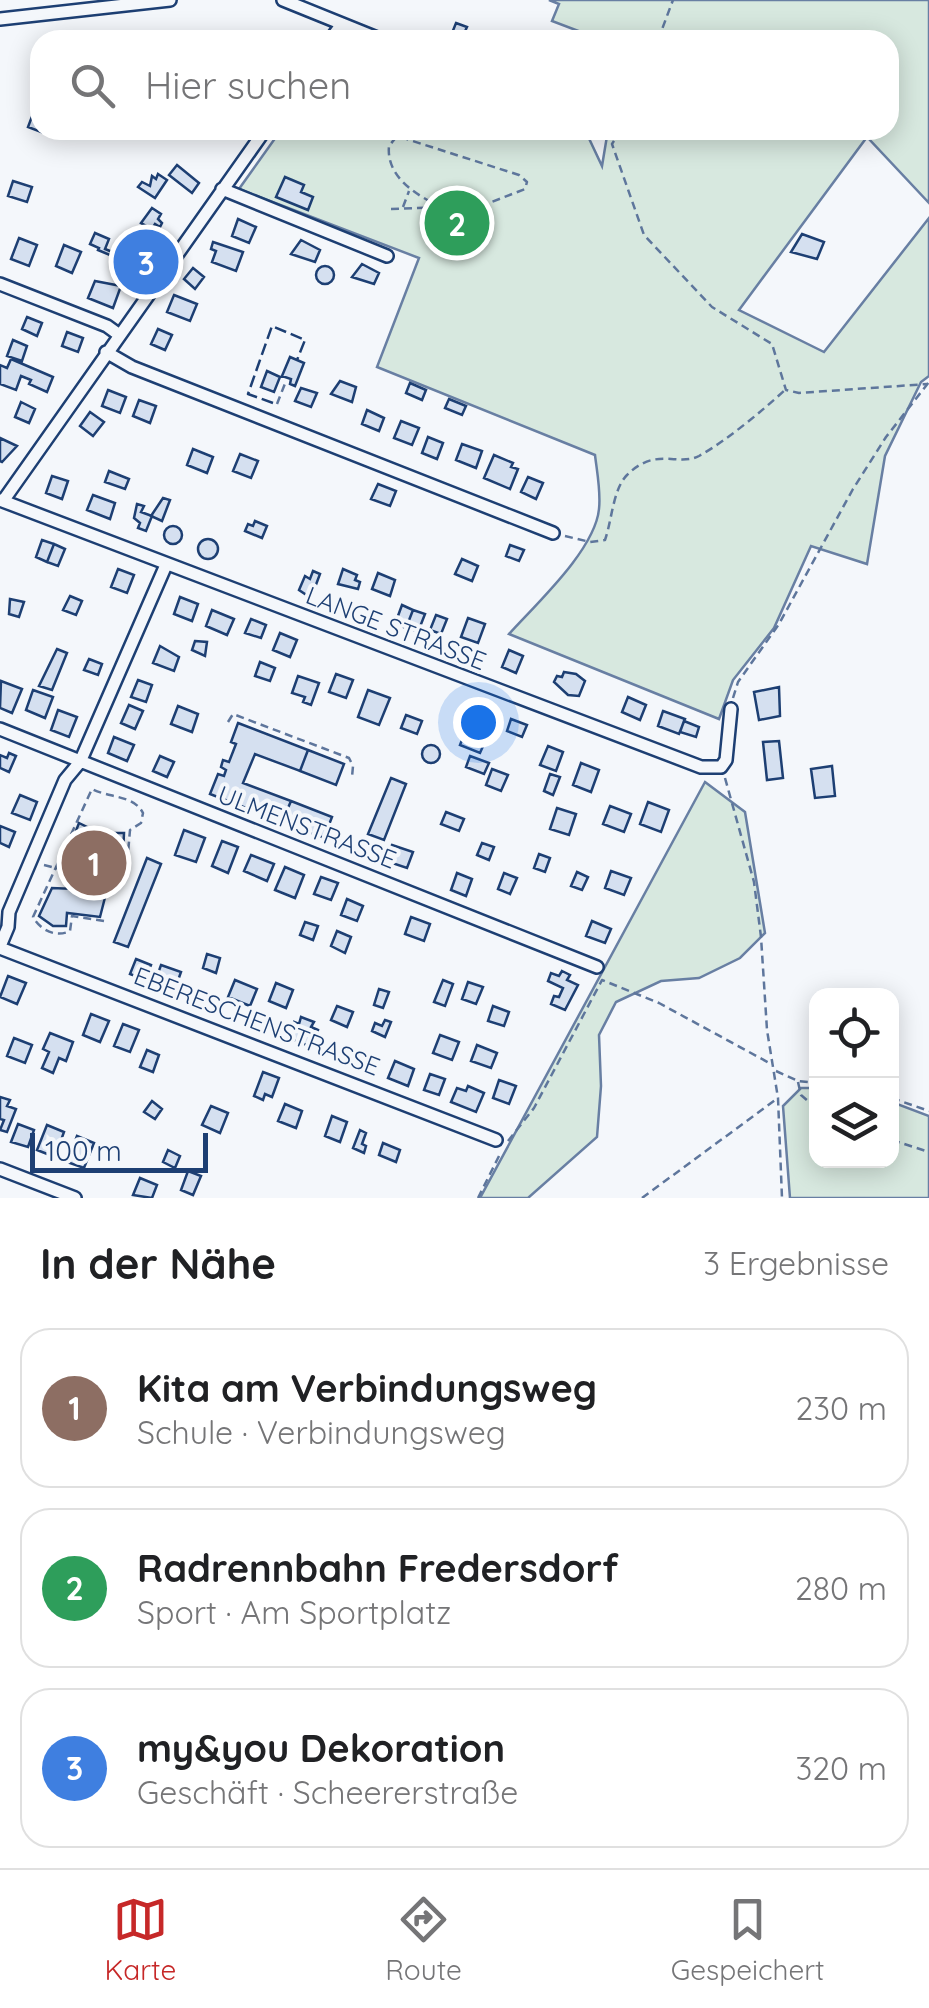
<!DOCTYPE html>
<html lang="de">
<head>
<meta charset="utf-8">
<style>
	body { margin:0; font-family:Quicksand,sans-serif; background:#f6f6f6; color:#202124 }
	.controls { position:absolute; right:30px; bottom:30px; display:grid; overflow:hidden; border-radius:20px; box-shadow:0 5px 25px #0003 }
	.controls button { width:90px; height:90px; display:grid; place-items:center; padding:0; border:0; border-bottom:2px solid #e0e0e0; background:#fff; color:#202124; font:50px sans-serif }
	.scale { position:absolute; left:30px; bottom:25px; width:178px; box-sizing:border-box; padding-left:10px; border:5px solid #1d3f73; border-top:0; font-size:28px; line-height:35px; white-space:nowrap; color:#1d3f73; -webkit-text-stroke:8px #f4f7fb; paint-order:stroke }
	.you { position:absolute; left:478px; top:722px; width:35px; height:35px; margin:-25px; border:8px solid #fff; border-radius:50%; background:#1a73e8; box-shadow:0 0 0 15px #1a73e833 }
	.badge { display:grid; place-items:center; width:65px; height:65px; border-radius:50%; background:#c62828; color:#fff; font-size:32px; font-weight:700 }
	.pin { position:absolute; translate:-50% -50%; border:5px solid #fff; box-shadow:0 2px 10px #0006 }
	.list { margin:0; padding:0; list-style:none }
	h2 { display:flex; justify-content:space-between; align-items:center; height:130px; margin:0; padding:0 40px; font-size:42px }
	h2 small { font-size:32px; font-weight:400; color:#757577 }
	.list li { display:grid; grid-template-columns:65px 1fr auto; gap:30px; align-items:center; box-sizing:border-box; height:160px; margin:0 20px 20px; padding:0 20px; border:2px solid #e0e0e0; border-radius:30px }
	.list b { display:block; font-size:38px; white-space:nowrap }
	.list p { margin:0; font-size:32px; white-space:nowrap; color:#757577 }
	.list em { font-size:32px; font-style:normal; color:#757577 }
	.icon { flex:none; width:55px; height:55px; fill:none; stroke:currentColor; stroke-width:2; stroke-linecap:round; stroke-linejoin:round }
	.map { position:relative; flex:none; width:929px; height:1198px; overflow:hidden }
	.search { position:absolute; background:#fff; box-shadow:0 5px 25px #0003; left:30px; right:30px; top:30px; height:110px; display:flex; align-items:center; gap:25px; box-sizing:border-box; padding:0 35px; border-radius:30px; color:#757577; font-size:38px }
	.sheet { height:670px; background:#fff }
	nav { display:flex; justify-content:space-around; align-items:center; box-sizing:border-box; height:140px; border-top:2px solid #e0e0e0; background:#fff; font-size:28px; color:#757577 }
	nav a { display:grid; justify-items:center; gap:5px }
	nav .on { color:#c62828 }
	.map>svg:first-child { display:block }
	.green { fill:#d7e8df; stroke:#687fa3; stroke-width:2.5 }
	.building { fill:#d5e0f0; stroke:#1d3f73; stroke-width:2.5 }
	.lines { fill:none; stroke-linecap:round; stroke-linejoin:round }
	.minor-casing { stroke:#1d3f73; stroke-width:16 }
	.path { stroke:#5e769c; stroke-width:2.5; stroke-dasharray:8 5; stroke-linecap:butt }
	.minor { stroke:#f4f7fb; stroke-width:11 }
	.fence { stroke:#1d3f73; stroke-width:2.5; stroke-dasharray:12 5; stroke-linecap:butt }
	.labels { text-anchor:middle; stroke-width:8; stroke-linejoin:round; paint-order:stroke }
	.street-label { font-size:25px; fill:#1d3f73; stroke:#f4f7fb }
</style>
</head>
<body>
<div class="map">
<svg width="929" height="1198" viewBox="0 0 929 1198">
	<rect width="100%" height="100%" fill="#f4f7fb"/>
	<!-- green -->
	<path class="green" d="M549,0H929V203L867,137L739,310L824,352L929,218V376L921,382L885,456L867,564L811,546L774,628L733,680L719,719L509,634C536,604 595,550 599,509C601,492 597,472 595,455L377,367L419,258L239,189L281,130H585L602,166L608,130H889V40H602L552,21L559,4Z
		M705,782L745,812L765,933L740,958L699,978L661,981L616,1002L599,1035L601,1086L597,1137L528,1198H480Z
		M801,1088H816V1160H892V1102L929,1116V1198H790L783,1106Z"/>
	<!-- building -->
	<path class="building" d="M456,23L467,27L461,40L450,38Z
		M34,111L40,113L41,132L28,127Z
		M177,165L199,183L192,193L169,175Z
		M158,174L167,180L155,198L138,187L142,182L150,186L152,176L156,179Z
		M285,177L304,185L301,192L313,197L308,210L276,197Z
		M13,181L32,187L27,202L8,196Z
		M152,208L161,214L158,219L162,223L160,227L155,224L152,229L141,223Z
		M238,219L256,227L249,243L232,236Z
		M95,233L109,239L105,249L115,253L117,247L130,248L128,252L140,257L136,266L98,250L99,248L90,244Z
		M802,234L824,242L817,259L791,252Z
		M19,238L37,245L29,266L11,259Z
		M301,240L320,250L315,262L291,254Z
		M213,242L243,252L236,271L212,262L216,251L211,249Z
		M64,245L81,252L72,273L56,266Z
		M362,264L379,273L374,284L352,277Z
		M316 275a9 9 0 1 1 18 0a9 9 0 1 1-18 0Z
		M193,268L204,277L195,289L184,279Z
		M95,281L121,286L113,308L88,298Z
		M174,295L197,304L190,321L167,312Z
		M27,317L42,323L37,336L22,329Z
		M158,329L172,335L165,350L151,344Z
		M67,332L83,338L78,352L62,346Z
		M13,340L27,346L22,361L7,356Z
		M290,357L304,363L295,386L290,384L291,379L282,376Z
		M11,359L53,377L47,392L29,384L31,380L21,376L16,390L0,384V365L7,368Z
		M267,371L280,377L274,392L261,387Z
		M340,381L356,387L352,402L331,394Z
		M410,383L426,390L422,400L406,393Z
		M301,388L317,393L311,407L295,401Z
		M108,390L126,397L120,413L102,406Z
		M449,399L466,406L462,415L445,408Z
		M139,400L156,406L150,423L133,416Z
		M21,402L35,409L29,423L15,417Z
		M367,410L384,418L379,431L362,424Z
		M90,412L104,422L93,436L80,426Z
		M401,421L419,428L412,445L394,438Z
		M428,437L443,443L437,459L422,453Z
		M0,438L17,446L2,462L0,461Z
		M462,444L482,451L476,468L456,460Z
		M193,449L213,457L207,473L187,465Z
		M240,454L258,461L251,478L233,471Z
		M494,455L513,463L511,467L518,469L510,489L484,478Z
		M109,471L129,479L125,489L105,482Z
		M52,476L68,481L62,499L46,493Z
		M528,477L543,483L536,499L521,492Z
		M378,484L396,491L390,506L371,499Z
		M93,495L115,503L110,519L87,510Z
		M163,498L170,500L162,521L151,516Z
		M137,504L144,506L141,512L152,516L146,531L138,528L140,523L134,518Z
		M255,521L267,526L262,538L245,531L248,524L253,526Z
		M164 535a9 9 0 1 1 18 0a9 9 0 1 1-18 0Z
		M198 549a10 10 0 1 1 20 0a10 10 0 1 1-20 0Z
		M42,540L54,544L47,562L36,557Z
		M54,544L65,549L58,566L47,562Z
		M510,545L524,550L519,561L506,556Z
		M462,559L478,566L472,581L455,574Z
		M118,569L134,575L127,593L111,587Z
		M343,569L357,575L355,580L360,582L358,589L338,584Z
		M313,571L320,574L311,598L299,590L305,576L310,579Z
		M378,573L395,580L390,596L372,589Z
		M70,596L82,601L76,615L63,610Z
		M180,597L198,604L192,621L174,614Z
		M10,599L24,602L19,617L9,614Z
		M402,605L413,610L406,628L395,624Z
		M212,610L234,619L227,635L206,626Z
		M413,610L425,614L418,632L406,628Z
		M436,615L447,619L441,634L430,630Z
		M468,618L485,624L478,643L461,637Z
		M251,619L266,625L261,638L245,633Z
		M280,633L297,640L290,657L273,650Z
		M195,641L207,642L205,656L192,650Z
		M160,646L179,657L174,671L153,663Z
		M57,649L67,653L52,690L39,686Z
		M509,650L523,656L516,673L502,667Z
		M89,659L102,664L98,675L84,670Z
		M260,662L275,668L270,681L255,676Z
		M564,672L576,674L585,681L579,696L568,695L554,682L557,676L562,677Z
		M336,674L353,680L346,698L329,692Z
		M298,676L319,683L311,705L303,702L305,697L292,693Z
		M138,680L152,685L146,702L131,697Z
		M1,681L22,689L12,713L0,708Z
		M779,687L780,716L759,720L754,692Z
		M33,690L53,697L45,718L26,710Z
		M368,690L390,698L379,725L358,717Z
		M628,697L646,705L640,720L622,712Z
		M129,705L143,711L135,729L121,723Z
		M178,706L198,714L192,732L171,724Z
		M58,710L77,717L69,737L51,730Z
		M663,711L685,719L679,734L658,726Z
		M406,715L422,721L417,734L401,728Z
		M470,719L484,724L477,741L484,744L480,753L460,745Z
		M511,719L527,725L522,737L507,731Z
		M684,721L699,727L696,737L680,732Z
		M238,723L308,750L300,771L255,754L243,783L291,801L282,822L210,794L218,774L224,776L226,770L221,767L223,760L229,762L236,744L231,742Z
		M114,737L134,745L127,761L108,753Z
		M779,741L783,778L767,780L763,742Z
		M422 754a9 9 0 1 1 18 0a9 9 0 1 1-18 0Z
		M548,746L563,752L556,771L540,765Z
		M308,750L344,764L336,785L300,771Z
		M9,753L16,756L9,772L0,768V755L7,758Z
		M160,756L174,762L167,777L153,771Z
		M470,756L489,763L484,774L466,767Z
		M581,763L599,770L591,792L573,785Z
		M832,766L835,796L815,798L811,769Z
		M492,769L508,775L501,791L486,785Z
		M550,774L560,777L553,795L544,791Z
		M391,778L406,784L384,840L368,834Z
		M20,795L37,802L30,820L12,813Z
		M291,801L332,817L324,838L282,822Z
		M648,802L669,810L661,832L640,824Z
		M610,806L631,814L624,832L603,824Z
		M557,808L576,814L569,835L550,829Z
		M446,812L464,819L459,831L441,824Z
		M79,823L89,828L88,833L100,838L113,840V833H124L122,875L111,874L100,917L67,913L66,926H53L39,916L52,888L76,889L79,877H82L84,867L65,859Z
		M0,826L15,832L9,847L0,843Z
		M184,830L205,838L196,862L175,855Z
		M222,841L238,847L228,873L212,866Z
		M482,843L494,847L489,860L477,855Z
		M392,845L413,852L407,868L386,861Z
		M539,854L550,858L545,872L534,868Z
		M251,855L274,864L267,881L244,871Z
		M147,858L161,864L128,947L114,942Z
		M285,867L304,875L295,898L275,890Z
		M611,871L631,878L624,895L605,888Z
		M577,872L588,877L582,890L571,886Z
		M457,873L472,879L466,896L451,890Z
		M504,873L517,878L510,894L498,889Z
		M321,877L338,883L331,900L314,894Z
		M347,899L363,906L357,921L341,915Z
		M411,917L430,924L424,941L405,934Z
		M592,921L611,929L605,943L586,936Z
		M305,922L318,926L313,940L300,935Z
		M337,931L351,937L345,953L331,946Z
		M207,954L220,958L216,973L203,968Z
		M136,959L151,965L145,980L130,974Z
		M161,965L181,972L175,989L155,982Z
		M562,971L570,975L567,980L578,985L565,1010L551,1004L554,996L559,997L563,988L548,981L551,973L559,976Z
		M8,976L26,983L17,1004L0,997Z
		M235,980L257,989L250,1006L228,997Z
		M443,980L453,984L445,1006L434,1002Z
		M468,982L483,987L476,1004L462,999Z
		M276,983L293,990L286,1008L269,1001Z
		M379,989L389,992L383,1008L374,1005Z
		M337,1006L353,1012L347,1027L331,1020Z
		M493,1006L509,1012L504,1026L488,1021Z
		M91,1014L109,1021L100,1042L83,1035Z
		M301,1017L314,1022L311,1027L318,1030L312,1047L288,1038L294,1022L299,1024Z
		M385,1020L391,1022L385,1037L372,1031L375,1023L382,1026Z
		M123,1024L139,1030L130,1052L114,1046Z
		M50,1033L73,1042L66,1061L59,1058L53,1073L42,1068L49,1052L43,1049Z
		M440,1035L459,1042L452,1060L433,1053Z
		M14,1038L32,1045L25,1063L7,1056Z
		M477,1045L497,1053L491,1068L471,1061Z
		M147,1050L159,1055L153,1072L140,1067Z
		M395,1061L414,1069L408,1086L388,1078Z
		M263,1072L279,1078L272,1097L265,1094L263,1100L254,1096Z
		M430,1074L445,1079L439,1095L424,1090Z
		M499,1080L516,1086L509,1104L493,1098Z
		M468,1086L484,1093L476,1112L451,1102L457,1088L466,1091Z
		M0,1097L10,1100L7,1106L16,1109L7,1132L0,1130L4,1120L0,1119Z
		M152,1101L162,1109L155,1119L144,1112Z
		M285,1104L302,1111L296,1128L278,1121Z
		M211,1106L228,1113L220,1133L202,1125Z
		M332,1116L347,1122L340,1142L325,1136Z
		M18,1124L34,1130L28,1147L11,1142Z
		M47,1125L64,1132L55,1157L37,1150Z
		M360,1130L366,1133L362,1144L366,1146L364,1153L353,1148Z
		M77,1136L94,1143L84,1168L67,1162Z
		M383,1143L400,1150L396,1162L379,1155Z
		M168,1150L180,1156L175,1168L163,1162Z
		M188,1171L201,1176L193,1195L181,1190Z
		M140,1178L157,1185L152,1198L133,1195Z"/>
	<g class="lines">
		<!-- minor casing -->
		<g class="minor-casing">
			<path id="minor" d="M283,0L382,40
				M0,19L170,0
				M330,40L342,24
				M222,189L387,256
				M0,284L107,326L118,334
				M106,352L132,367L553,533
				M0,500L701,767H721L726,760L731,709
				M3,501L265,130
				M0,729L597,967
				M0,946L8,927L9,912L65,780L80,762L166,565
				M0,948L496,1140
				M0,1169L75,1198"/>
		</g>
		<!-- path -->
		<path class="path" d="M658,40L673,0
			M606,130L616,134
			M621,130L612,144L644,235L712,307L772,344L786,390L799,393L927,384
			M403,207L409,191
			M391,209L441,207L466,212L525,189L527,182L519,175L397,136L389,146C386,177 416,195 441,207
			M277,404L286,381
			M565,536L590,542L605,540C612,520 613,489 627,475C656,446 678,467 699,456C726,441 762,411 785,390
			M733,698L738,682L779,624L853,489L886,437L929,382
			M228,722L233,714L349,758L353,766L352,777
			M725,778L754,882L761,937L767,1030L778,1098L782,1198
			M44,865L76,873
			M104,921L72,916L70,931C56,938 40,930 33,917L92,789C109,798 134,795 143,813L141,823L130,830L126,876L114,880L109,897
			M776,1071L798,1081L816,1083
			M798,1082L801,1095L816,1108
			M892,1098L929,1111
			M892,1140L929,1152
			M508,1141L534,1108L602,980L659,1003L773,1065
			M478,1198L501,1152
			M642,1198L778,1098"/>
		<!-- minor -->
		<use href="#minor" class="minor"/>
		<!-- fence -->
		<path class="fence" d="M273,403L248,394L272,326L305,340L297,360"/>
	</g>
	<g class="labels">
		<!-- street labels -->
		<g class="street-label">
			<text transform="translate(396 628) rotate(21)" y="9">LANGE STRASSE</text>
			<text transform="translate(307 827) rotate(21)" y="9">ULMENSTRASSE</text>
			<text transform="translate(257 1021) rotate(21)" y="9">EBERESCHENSTRASSE</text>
		</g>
	</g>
</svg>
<div class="controls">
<button><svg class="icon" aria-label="locate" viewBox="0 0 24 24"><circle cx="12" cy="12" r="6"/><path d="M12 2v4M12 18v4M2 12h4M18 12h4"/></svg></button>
<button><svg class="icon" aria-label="layers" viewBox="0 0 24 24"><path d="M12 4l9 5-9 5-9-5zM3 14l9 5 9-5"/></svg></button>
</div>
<div class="scale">100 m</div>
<div class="you"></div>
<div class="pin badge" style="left:94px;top:863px;background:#8d6e63">1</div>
<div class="pin badge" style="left:457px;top:223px;background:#2e9e5b">2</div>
<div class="pin badge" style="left:146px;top:262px;background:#3f7fe0">3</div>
<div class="search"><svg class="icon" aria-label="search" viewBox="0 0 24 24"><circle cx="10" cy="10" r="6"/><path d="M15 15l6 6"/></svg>Hier suchen</div>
</div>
<section class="sheet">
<h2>In der Nähe<small>3 Ergebnisse</small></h2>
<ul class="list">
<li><span class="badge" style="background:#8d6e63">1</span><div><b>Kita am Verbindungsweg</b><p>Schule · Verbindungsweg</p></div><em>230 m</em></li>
<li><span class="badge" style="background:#2e9e5b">2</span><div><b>Radrennbahn Fredersdorf</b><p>Sport · Am Sportplatz</p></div><em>280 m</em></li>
<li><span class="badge" style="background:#3f7fe0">3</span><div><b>my&amp;you Dekoration</b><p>Geschäft · Scheererstraße</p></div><em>320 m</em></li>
</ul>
</section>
<nav>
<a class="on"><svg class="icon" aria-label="map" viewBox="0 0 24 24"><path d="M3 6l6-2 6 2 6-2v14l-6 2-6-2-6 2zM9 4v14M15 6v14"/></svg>Karte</a>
<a><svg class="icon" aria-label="directions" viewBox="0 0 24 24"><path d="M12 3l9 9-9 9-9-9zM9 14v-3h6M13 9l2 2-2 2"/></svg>Route</a>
<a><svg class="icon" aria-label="saved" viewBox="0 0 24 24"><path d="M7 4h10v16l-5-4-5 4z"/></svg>Gespeichert</a>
</nav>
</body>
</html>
